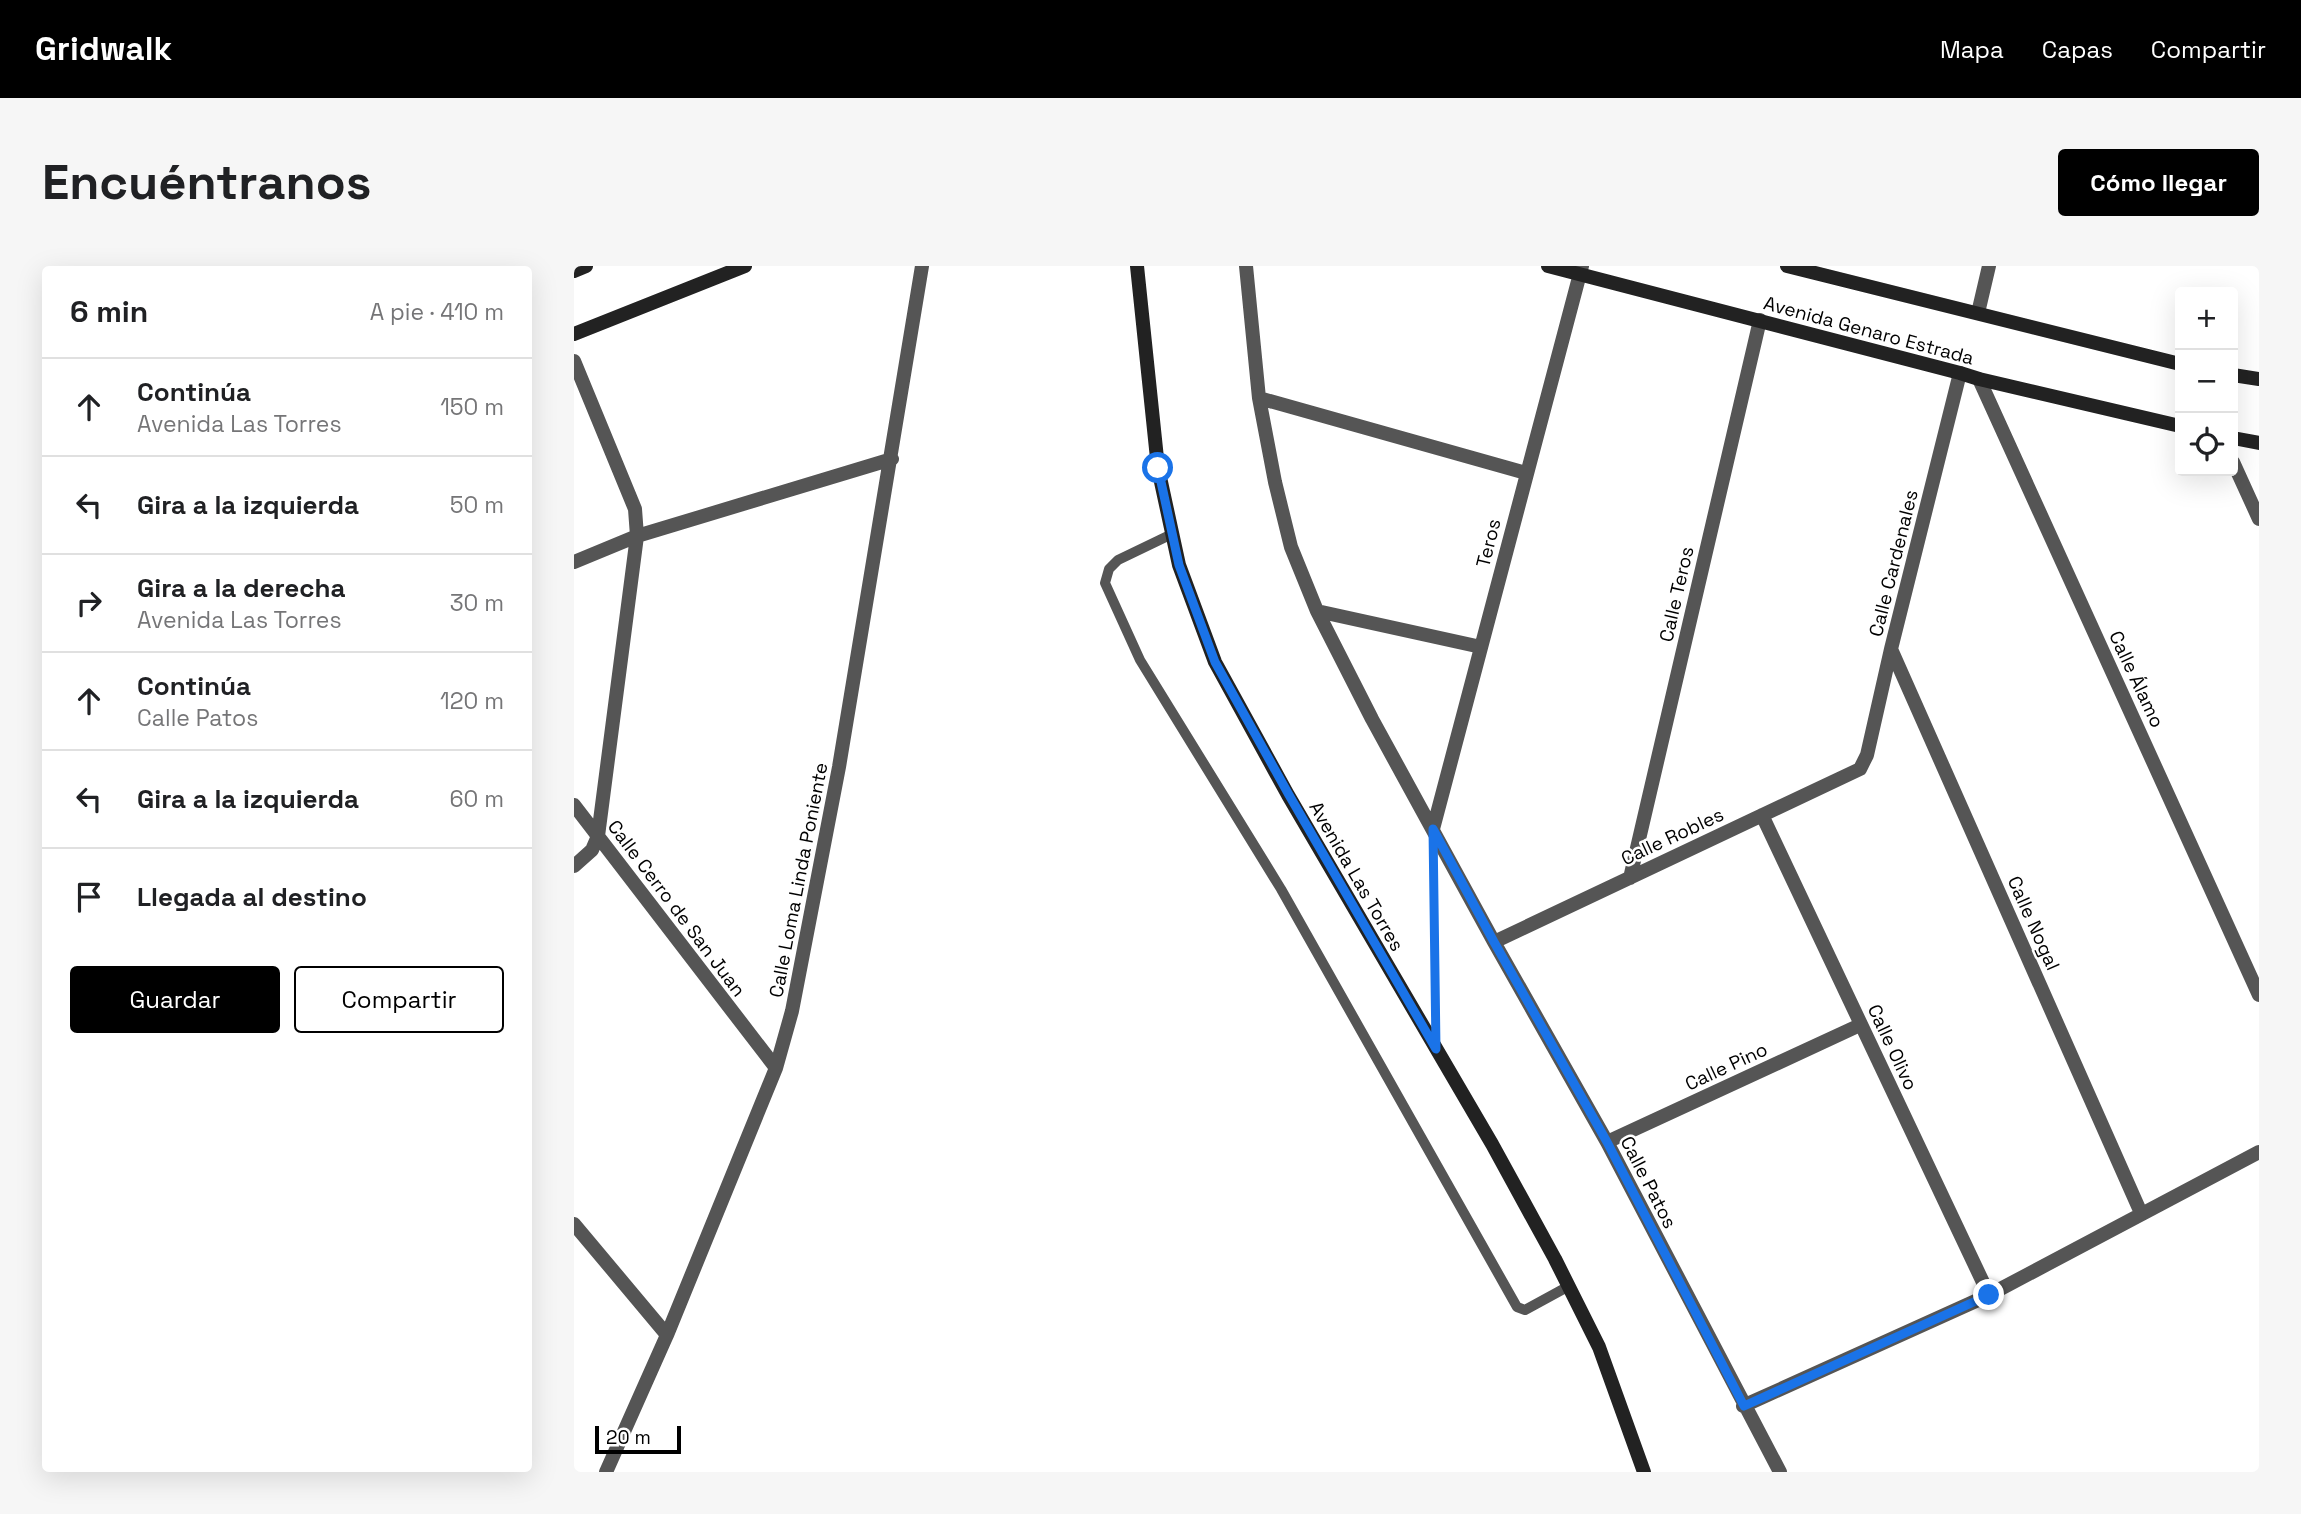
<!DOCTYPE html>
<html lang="es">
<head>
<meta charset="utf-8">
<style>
	body { margin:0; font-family:"Space Grotesk",sans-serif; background:#f6f6f6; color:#202124 }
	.controls { position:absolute; right:21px; top:21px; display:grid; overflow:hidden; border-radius:7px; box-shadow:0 7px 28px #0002 }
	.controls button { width:63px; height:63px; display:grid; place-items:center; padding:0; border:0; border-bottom:2px solid #e0e0e0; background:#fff; color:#202124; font:35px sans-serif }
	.scale { position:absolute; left:21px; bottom:18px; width:86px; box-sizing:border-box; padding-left:7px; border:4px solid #000; border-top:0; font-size:19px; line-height:24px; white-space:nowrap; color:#000; -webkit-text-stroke:5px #fff; paint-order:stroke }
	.stop { position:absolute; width:21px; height:21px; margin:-16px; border:5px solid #1a73e8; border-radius:50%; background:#fff }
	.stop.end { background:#1a73e8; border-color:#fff; box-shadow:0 2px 7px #0008 }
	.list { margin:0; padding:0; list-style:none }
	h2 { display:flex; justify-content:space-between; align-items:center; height:91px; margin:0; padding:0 28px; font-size:30px }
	h2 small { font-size:23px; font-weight:400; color:#757577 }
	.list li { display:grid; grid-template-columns:46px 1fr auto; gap:21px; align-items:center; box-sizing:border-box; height:98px; padding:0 28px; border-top:2px solid #e0e0e0 }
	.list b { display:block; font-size:26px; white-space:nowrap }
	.list p { margin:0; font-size:23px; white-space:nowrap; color:#757577 }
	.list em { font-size:23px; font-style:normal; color:#757577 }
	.actions { display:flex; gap:14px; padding:21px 28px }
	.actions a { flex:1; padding:16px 0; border:2px solid #000; border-radius:7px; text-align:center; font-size:24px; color:#000 }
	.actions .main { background:#000; color:#fff }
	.icon { flex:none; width:38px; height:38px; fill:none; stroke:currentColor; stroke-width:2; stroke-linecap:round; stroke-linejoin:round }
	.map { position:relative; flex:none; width:1685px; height:1206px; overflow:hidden; border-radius:7px }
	header { display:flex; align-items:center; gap:42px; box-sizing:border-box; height:98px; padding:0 35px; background:#000; color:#fff }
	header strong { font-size:33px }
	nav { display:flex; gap:38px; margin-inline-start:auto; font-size:24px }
	.intro { display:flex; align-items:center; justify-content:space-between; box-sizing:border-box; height:168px; padding:0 42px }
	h1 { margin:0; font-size:49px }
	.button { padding:18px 32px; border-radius:7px; background:#000; color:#fff; font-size:24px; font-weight:700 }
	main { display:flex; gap:42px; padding:0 42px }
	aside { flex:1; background:#fff; border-radius:7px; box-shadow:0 7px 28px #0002 }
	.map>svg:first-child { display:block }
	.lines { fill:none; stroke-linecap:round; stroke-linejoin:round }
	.path { stroke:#777; stroke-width:4.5; stroke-dasharray:2 3.5; stroke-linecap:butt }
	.lane { stroke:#555; stroke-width:10 }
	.street { stroke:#555; stroke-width:14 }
	.secondary { stroke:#222; stroke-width:14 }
	.route { stroke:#1a73e8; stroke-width:9 }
	.labels { text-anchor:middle; stroke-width:5; stroke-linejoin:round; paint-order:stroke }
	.street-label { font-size:19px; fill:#000; stroke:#fff }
</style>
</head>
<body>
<header>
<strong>Gridwalk</strong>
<nav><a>Mapa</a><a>Capas</a><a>Compartir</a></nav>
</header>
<div class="intro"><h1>Encuéntranos</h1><a class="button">Cómo llegar</a></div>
<main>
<aside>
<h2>6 min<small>A pie · 410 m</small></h2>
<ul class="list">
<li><svg class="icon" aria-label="ahead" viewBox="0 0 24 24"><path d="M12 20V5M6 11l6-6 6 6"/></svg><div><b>Continúa</b><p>Avenida Las Torres</p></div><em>150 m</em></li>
<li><svg class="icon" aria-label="left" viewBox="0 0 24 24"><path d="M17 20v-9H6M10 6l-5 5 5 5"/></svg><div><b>Gira a la izquierda</b></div><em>50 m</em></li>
<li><svg class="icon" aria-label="right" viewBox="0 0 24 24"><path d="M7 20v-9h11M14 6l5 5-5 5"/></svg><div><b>Gira a la derecha</b><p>Avenida Las Torres</p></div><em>30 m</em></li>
<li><svg class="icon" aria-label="ahead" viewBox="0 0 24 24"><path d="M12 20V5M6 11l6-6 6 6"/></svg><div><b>Continúa</b><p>Calle Patos</p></div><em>120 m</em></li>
<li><svg class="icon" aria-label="left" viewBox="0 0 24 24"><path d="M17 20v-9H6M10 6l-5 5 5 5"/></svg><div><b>Gira a la izquierda</b></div><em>60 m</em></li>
<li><svg class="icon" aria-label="arrive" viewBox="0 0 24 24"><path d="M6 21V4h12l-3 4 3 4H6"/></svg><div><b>Llegada al destino</b></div></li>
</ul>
<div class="actions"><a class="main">Guardar</a><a>Compartir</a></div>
</aside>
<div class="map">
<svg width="1685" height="1206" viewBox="0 0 1685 1206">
	<rect width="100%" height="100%" fill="#fff"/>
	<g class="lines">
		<!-- path -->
		<path class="path" d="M860,613L862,738"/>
		<!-- lane -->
		<path class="lane" d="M598,268L544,294L535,303L531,317L566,394L707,623L943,1041L951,1044L995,1020"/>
		<!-- street -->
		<path class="street" d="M672,0L685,132L701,216L717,281L743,345L798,453L920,676L1033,876L1206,1206
			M1404,47L1415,0
			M0,95L61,243L63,270L24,570L18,584L0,600
			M1405,113L1685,729
			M685,132L952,207
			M1659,196L1685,253
			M0,296L63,270L318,193
			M743,345L907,381
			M1317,383L1567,947
			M0,539L202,802
			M1188,549L1415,1029
			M859,563L1008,0
			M1056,612L1186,54
			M920,676L1286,503L1293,489L1317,383L1386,107
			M1033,876L1286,759
			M0,958L93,1069
			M1169,1140L1415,1029L1685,886
			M32,1206L93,1069L202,802L218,745L265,501L348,0"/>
		<!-- secondary -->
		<path class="secondary" d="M563,0L584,202L605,299L641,396L714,529L918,878L981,993L1025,1081L1070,1206
			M974,0L1386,107L1405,113L1606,160
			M1213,0L1606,98
			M0,5L12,0
			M0,68L171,0
			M1659,109L1685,113
			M1659,172L1685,177"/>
	</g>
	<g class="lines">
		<!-- route -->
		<path class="route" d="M584,202L605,299L641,396L715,529L862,783L859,563L920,676L1033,876L1170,1140L1415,1029"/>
	</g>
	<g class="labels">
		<!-- street labels -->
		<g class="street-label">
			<text transform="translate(1295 64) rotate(15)" y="7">Avenida Genaro Estrada</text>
			<text transform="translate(914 277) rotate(-76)" y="7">Teros</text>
			<text transform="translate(1319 297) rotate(-76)" y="7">Calle Cardenales</text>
			<text transform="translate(1102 328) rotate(-77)" y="7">Calle Teros</text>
			<text transform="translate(1563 413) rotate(65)" y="7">Calle Álamo</text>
			<text transform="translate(1098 570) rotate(-25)" y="7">Calle Robles</text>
			<text transform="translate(783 610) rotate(60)" y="7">Avenida Las Torres</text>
			<text transform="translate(224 614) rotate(-79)" y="7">Calle Loma Linda Poniente</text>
			<text transform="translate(103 642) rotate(53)" y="7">Calle Cerro de San Juan</text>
			<text transform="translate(1460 657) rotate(66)" y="7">Calle Nogal</text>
			<text transform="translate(1319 781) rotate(65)" y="7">Calle Olivo</text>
			<text transform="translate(1152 800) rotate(-25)" y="7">Calle Pino</text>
			<text transform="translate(1075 916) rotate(63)" y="7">Calle Patos</text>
		</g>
	</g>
</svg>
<div class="controls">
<button>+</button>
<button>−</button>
<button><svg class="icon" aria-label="locate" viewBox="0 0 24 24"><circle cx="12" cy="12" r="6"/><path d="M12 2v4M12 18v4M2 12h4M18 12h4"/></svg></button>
</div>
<div class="scale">20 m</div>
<div class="stop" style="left:584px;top:202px"></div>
<div class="stop end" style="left:1415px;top:1029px"></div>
</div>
</main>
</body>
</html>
